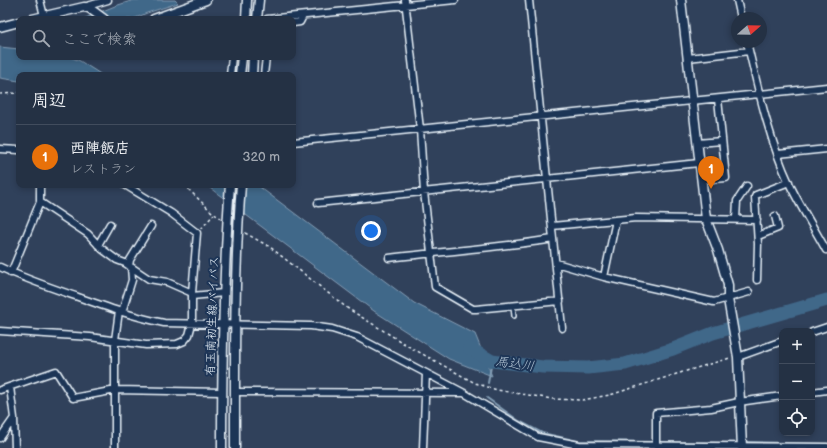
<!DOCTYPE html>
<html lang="ja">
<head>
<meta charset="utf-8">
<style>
	body { margin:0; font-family:"Balsamiq Sans","Klee One",sans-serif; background:#2c394b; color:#f1f3f6 }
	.controls { position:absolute; right:12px; bottom:12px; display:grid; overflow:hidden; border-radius:8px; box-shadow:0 2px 6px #0003 }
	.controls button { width:36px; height:36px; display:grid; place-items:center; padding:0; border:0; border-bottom:1px solid #414c5d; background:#243144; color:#f1f3f6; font:20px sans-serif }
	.compass { position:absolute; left:731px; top:12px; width:36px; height:36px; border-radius:50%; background:#243144; box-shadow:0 2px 6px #0003; rotate:70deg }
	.you { position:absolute; left:371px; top:231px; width:14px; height:14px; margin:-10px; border:3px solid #fff; border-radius:50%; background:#1a73e8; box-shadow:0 0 0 6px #1a73e833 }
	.badge { display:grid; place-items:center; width:26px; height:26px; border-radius:50%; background:#8c9099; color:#fff; font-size:13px; font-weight:700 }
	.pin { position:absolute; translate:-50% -33px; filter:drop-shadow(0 1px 2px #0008) }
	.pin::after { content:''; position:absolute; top:21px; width:14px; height:12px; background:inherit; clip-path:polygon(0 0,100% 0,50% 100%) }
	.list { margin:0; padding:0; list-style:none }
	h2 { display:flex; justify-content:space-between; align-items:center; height:52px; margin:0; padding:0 16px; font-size:17px }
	h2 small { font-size:13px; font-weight:400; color:#a3a9b2 }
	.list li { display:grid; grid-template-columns:26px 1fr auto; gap:12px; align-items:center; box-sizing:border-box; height:64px; padding:0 16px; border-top:1px solid #414c5d }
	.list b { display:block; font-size:15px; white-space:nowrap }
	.list p { margin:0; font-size:13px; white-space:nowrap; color:#a3a9b2 }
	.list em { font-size:13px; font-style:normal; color:#a3a9b2 }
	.icon { flex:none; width:22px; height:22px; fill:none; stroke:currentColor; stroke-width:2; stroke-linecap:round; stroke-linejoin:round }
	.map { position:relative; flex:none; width:827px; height:448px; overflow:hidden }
	.search { position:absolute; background:#243144; box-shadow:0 2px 6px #0003; left:16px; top:16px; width:280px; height:44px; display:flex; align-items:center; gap:10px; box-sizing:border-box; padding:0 14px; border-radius:8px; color:#a3a9b2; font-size:15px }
	.panel { position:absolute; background:#243144; box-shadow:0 2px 6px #0003; left:16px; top:72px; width:280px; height:116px; border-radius:8px }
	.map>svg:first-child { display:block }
	.water { fill:#416789; stroke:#849eb5 }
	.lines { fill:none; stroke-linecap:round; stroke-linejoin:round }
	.stream { stroke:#849eb5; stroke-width:2 }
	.river { stroke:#416789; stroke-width:13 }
	.service-casing { stroke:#e8f1f8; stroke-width:6 }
	.minor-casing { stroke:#e8f1f8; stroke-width:9 }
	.tertiary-casing { stroke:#e8f1f8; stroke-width:11 }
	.path { stroke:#e8f1f8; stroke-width:1.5; stroke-dasharray:3 3; stroke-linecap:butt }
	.service { stroke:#1d3557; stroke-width:3 }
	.minor { stroke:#1d3557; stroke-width:6 }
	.tertiary { stroke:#1d3557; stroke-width:8 }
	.labels { text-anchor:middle; stroke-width:4; stroke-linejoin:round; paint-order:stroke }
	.street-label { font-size:12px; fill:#e8f1f8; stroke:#1d3557 }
	.water-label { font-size:13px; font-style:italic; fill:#aec1d1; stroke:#1d3557 }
</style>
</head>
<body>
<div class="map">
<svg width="827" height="448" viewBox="0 0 827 448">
	<rect width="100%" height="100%" fill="#30415b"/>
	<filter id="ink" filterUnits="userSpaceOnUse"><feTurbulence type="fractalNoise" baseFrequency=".025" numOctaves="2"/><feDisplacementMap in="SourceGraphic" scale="8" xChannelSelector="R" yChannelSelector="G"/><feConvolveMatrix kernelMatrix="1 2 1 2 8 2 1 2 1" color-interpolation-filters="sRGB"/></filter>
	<g filter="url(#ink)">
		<!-- water -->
		<path class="water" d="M134,0H175L178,3L147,13L133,19H83L115,6Z
			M0,47L19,49V57H70L80,61L102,75H19V81L0,78Z
			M206,185H257L414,303L475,334L492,376L449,359L374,311Z"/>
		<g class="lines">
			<!-- stream -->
			<path class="stream" d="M488,383L492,361
				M487,398L519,421L542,433L578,441L736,443
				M746,442L827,444"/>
			<!-- river -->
			<path class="river" d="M469,348L492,361L543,367L588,368L625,364L673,349L713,333L827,300"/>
			<!-- service casing -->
			<g class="service-casing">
				<path id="service" d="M513,306L514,316"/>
			</g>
			<!-- minor casing -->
			<g class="minor-casing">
				<path id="minor" d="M40,0L44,16
					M405,0L420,129L424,192L435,287L473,309H476L560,301
					M529,0L562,328
					M737,0L741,18
					M84,7L108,0
					M267,19L455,0
					M293,23L300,22L303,16
					M747,42C758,88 769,140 789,183C800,206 814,228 826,250L827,249
					M688,58L749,51
					M230,75L232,57
					M264,75L266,57
					M293,142L827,87
					M697,143L722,141
					M0,149L19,150
					M778,154L827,149
					M701,180L726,178L718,99
					M40,202L88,234L102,249L117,260L125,263L149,279L167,282L192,293
					M318,203L699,163
					M736,219L737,201L747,186
					M552,226L636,218L757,220
					M758,236L778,228L775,216
					M98,245L110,224
					M389,258C444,251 499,248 553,239
					M556,263L604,277L714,302L749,292
					M129,266L130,260L151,226
					M0,267C25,279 52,288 78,297C106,307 134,317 164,323L311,326L332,329L357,337L464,393L538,437L579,445L827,447
					M11,273L40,202V185
					M604,277L616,220
					M757,280L758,244L755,197L756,195L789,182
					M192,296L224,293
					M122,312L132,280L131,267
					M0,331L90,337L146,345L177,344L184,341L189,335L192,324V293L197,233L171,213L125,185
					M812,332L827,327
					M738,357L782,341
					M10,387L14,418L15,448
					M0,390L56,371L73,398L116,390L222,392
					M235,392L464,393
					M812,392L827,390
					M0,438L14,418
					M656,446V413L711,408L739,402L782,396
					M115,448V340L119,311
					M423,448L426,373"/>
			</g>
			<!-- tertiary casing -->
			<g class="tertiary-casing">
				<path id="tertiary" d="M681,0L706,219L718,250L728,285V299L738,357L742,448
					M32,19L84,7L89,8L104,19
					M154,19L206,0
					M246,19L247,0
					M257,19L259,0
					M0,27L19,22
					M240,75L242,57
					M252,75L253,57
					M222,448C222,360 223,273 230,185
					M235,448C235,360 234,272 241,185"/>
			</g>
			<!-- path -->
			<path class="path" d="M0,94L19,93
				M184,185L214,214L221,218
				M201,229L214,214
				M245,233L270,247L347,308L408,346L475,383L497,390L552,399L582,400L610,395L683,372L730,358"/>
			<!-- service -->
			<use href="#service" class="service"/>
			<!-- minor -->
			<use href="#minor" class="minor"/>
			<!-- tertiary -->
			<use href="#tertiary" class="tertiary"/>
		</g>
	</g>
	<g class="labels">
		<!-- street labels -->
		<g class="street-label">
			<text transform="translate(212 316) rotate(-88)" y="4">有玉南初生線バイパス</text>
		</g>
		<!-- water labels -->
		<g class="water-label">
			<text transform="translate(515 363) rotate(8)" y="5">馬込川</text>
		</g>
	</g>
</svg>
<div class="controls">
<button>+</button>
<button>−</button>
<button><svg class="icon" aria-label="locate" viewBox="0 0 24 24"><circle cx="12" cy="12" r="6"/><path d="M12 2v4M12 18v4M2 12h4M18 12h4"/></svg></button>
</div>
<svg class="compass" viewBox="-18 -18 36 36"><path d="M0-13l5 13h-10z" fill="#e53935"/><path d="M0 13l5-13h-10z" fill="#a3a9b2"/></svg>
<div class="you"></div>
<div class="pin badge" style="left:711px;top:189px;background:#e8710a">1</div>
<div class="search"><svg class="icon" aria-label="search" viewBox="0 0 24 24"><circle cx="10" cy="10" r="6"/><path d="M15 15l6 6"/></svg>ここで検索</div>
<section class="panel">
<h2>周辺<small></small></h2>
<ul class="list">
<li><span class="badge" style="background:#e8710a">1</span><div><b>西陣飯店</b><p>レストラン</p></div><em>320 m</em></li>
</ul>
</section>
</div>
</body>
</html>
